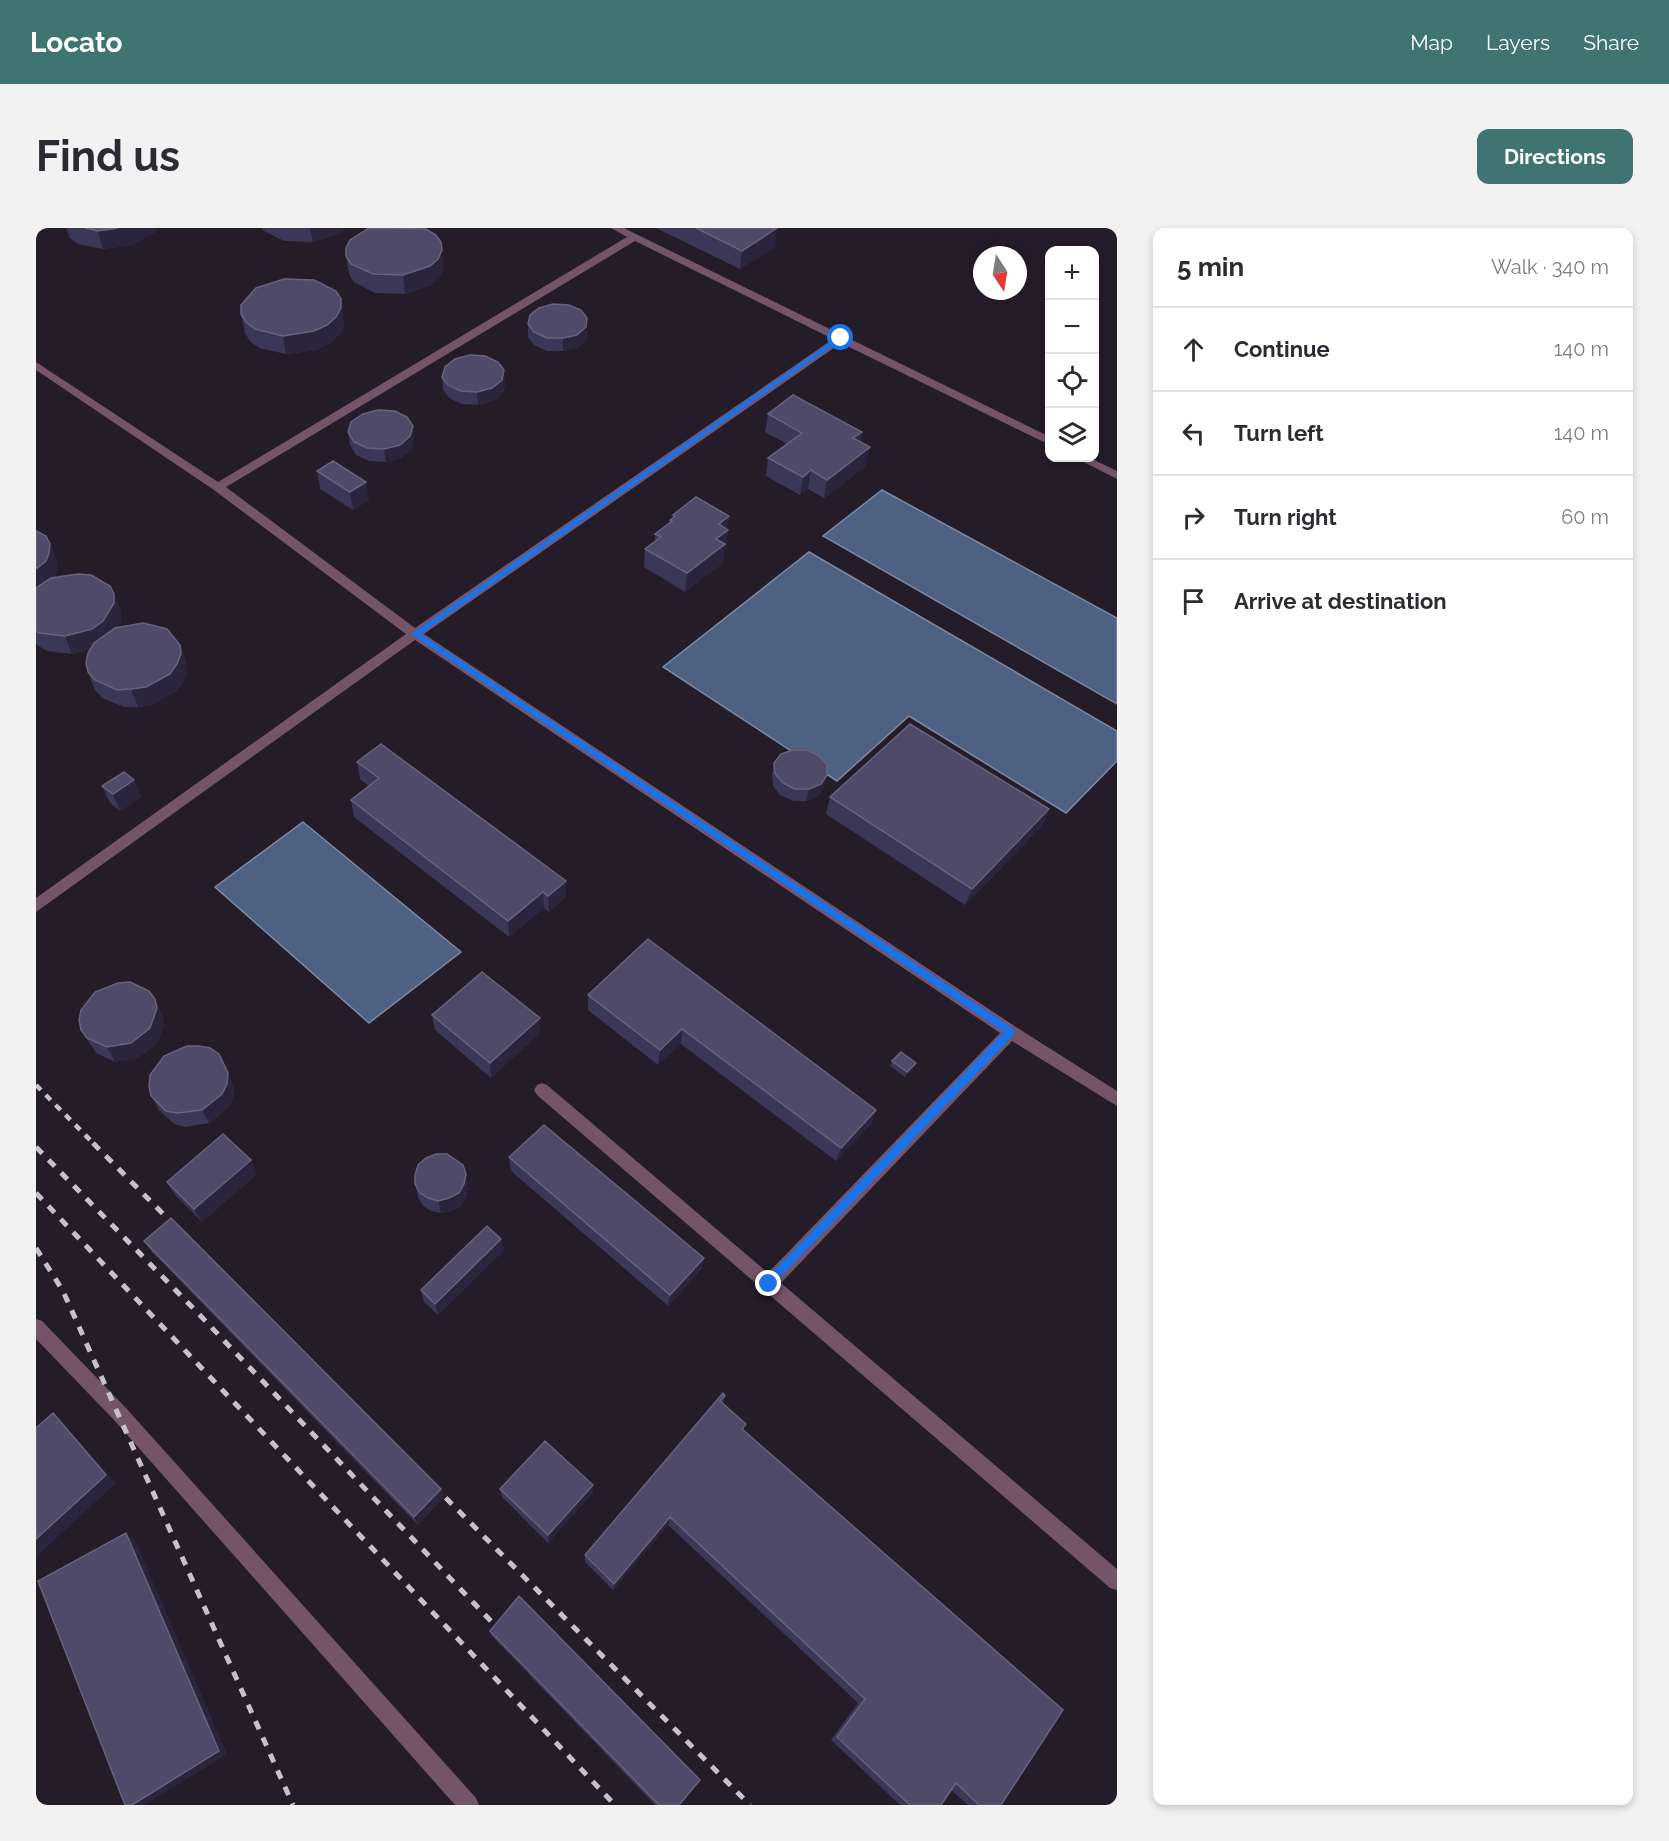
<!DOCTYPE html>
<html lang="en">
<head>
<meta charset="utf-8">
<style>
	body { margin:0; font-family:Raleway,sans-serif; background:#f2f2f3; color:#2b2b33 }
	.controls { position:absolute; right:18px; top:18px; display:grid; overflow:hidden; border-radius:12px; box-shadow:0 3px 9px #0003 }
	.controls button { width:54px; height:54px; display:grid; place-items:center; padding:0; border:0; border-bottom:2px solid #e1e1e2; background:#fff; color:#2b2b33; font:30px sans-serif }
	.compass { position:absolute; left:937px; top:18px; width:54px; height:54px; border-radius:50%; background:#fff; box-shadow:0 3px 9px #0003; rotate:168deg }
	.stop { position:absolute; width:18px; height:18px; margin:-14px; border:4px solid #1a73e8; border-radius:50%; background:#fff }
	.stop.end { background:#1a73e8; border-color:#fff; box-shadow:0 2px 6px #0008 }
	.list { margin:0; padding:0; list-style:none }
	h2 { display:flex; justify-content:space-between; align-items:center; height:78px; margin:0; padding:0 24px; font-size:26px }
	h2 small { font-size:20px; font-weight:400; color:#7c7c81 }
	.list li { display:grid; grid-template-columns:39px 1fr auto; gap:18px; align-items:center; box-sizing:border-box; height:84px; padding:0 24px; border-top:2px solid #e1e1e2 }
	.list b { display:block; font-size:22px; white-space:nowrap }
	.list em { font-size:20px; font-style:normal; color:#7c7c81 }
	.icon { flex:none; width:33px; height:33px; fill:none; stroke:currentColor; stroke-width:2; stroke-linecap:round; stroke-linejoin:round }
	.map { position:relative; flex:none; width:1081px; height:1577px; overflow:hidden; border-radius:12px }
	header { display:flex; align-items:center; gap:36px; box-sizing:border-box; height:84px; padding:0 30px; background:#3f7472; color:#fff }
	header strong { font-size:28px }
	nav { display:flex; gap:33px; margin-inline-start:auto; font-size:21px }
	.intro { display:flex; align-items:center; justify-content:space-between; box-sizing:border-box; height:144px; padding:0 36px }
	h1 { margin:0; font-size:42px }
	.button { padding:15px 27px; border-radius:12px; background:#3f7472; color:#fff; font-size:21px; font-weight:700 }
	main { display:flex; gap:36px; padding:0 36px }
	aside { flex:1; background:#fff; border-radius:12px; box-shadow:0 3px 9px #0003 }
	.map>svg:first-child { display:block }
	.water { fill:#4e6183; stroke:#7d89a4; stroke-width:1.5 }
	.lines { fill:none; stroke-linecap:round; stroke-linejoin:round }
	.lane { fill:#745469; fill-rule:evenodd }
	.rail-far1 { stroke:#c6c0ca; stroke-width:4.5; stroke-dasharray:7 7; stroke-linecap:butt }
	.rail { stroke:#c6c0ca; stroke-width:5; stroke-dasharray:9 9; stroke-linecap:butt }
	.wall { fill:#3b3757 }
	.shaded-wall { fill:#2a243d }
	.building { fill:#4e4a67; stroke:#67637c; stroke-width:1.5 }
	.route { fill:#1a73e8 }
</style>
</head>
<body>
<header>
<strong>Locato</strong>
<nav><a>Map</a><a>Layers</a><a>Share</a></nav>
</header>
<div class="intro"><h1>Find us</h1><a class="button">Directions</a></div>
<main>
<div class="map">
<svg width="1081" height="1577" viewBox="0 0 1081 1577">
	<rect width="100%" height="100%" fill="#241c29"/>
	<!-- water -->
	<path class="water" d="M846,262L1081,390V476L787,308Z
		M773,324L1081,503V533L1030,585L873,488L801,553L627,439Z
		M267,594L425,724L333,795L179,659Z"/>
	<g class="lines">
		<!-- lane -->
		<path class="lane" d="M575,0H588L602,7L1014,209V217L805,115L388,406L980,799L1081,863V878L976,813L745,1055L1081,1341V1362L1074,1360L501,867L498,862L501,857L506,855L511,857L732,1045L964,805L379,412L0,684V670L370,406L178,262L0,142V134L182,254L591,9ZM599,13L797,111L379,400L190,259Z
			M1040,230H1054L1081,243V251Z
			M0,1091L6,1093L90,1180L440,1570L443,1577H419L78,1192L0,1111Z"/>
		<!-- rail-far1 -->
		<path class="rail-far1" d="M0,857L58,916"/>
		<!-- rail -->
		<path class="rail" d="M57,915L145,1004
			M0,919L158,1081L471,1410
			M0,965L579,1577
			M0,1020L27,1063L257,1577
			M397,1257L714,1577"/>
	</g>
	<!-- wall -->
	<path class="wall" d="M30,0H122L118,5L96,17L67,21L42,16L34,10Z
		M226,0H309L303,6L277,14L248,13L228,3Z
		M620,0H740L739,19L704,41Z
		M405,14L407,41L404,49L395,57L369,66L339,65L318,54L313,46L310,28Z
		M305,71L308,99L303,107L294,115L281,122L250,126L223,120L214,113L209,105L205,86Z
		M492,96L551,103L550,112L541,120L527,123H511L498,117L492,109Z
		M406,149L469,155L467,165L457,173L442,177L426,176L413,170L407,162Z
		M732,186L826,204L824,214L830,238L788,270L772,261L764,267L730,248L732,230L751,216L729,204Z
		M377,198L378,211L376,221L365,230L350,234L333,233L320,227L314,217L312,204Z
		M281,243L333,272L317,282L284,261Z
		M637,287L692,301L690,320L688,322L687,335L649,364L608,339L609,321L619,313V306L634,295V292L637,290Z
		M0,303L14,316L21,334V343L18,350L85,384V393L81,400L144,417L150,435L151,444L147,454L140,463L116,477L102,479H88L66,470L59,462L52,444L54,421L36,426L11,423L1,417L0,415Z
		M321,534L530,669L513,684L508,680L473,709L318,589L315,572L333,558L324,551Z
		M738,535L788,559L782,568L770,573H757L744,567L737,558L736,547Z
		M98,552L105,569L84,583L74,575L66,558Z
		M794,569L1013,581L1006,598L929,677L790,586Z
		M612,711L840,882L835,896L800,933L645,816L622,837L552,782V767Z
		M126,786L128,795L122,815L103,829L79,834L60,825L45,802Z
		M396,787L504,790V805L455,850L399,802Z
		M856,833L880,835L878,840L869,849L854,838Z
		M198,859L197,870L192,880L173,895L149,899L138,896L123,882L115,868Z
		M473,929L668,1030L665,1042L632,1078L475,943Z
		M221,946L166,994L139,967L131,954Z
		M379,956L432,959L430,969L425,977L416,983L405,985L395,983L387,978L382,969Z
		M465,1011L467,1023L402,1087L388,1074L385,1062Z
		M108,1013L405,1261L408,1269L382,1297L117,1025Z
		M689,1168L687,1175L708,1202L965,1577H932L915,1562L905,1577H864L795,1512L822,1475L632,1297L577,1362L549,1334V1327Z
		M464,1261L557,1265L512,1315L466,1269Z
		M454,1403L643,1577H619L456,1408Z"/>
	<!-- shaded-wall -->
	<path class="shaded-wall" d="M82,0H122L118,5L96,17L67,21L62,3Z
		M274,0H309L303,6L277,14Z
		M741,0L739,19L704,41L706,23Z
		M406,22L407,41L404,49L395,57L369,66L367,47Z
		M305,71L308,99L303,107L294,115L281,122L250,126L247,108Z
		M551,90L550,112L541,120L527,123V110Z
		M468,142L469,155L467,165L457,173L442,177L441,164Z
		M377,198L378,211L376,221L365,230L350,234L348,221Z
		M826,204L822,223L817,210Z
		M834,219L830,238L788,270L791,252Z
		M775,242L772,261L764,267L767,249Z
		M330,254L333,272L317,282L314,264Z
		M693,288L690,320L688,322L687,335L649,364L651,345L683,296Z
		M14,316L21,334V343L17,352L0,366V341Z
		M78,366L85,384V393L74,411L63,419L36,426L29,408Z
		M144,417L150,435L151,444L147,454L140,463L116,477L102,479L95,461Z
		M791,547L788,559L782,568L770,573L773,561Z
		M98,552L105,569L84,583L77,566Z
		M1013,581L1006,598L929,677L936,661Z
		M530,653V669L513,684L512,668Z
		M507,664L508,680L473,709L472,693Z
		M119,771L126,786L128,795L122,815L103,829L79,834L71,819Z
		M504,790V805L455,850L454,835Z
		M646,801L645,816L622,837L624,822Z
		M880,835L878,840L869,849L871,844Z
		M192,845L198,859L197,870L192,880L173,895L166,882Z
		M840,882L835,896L800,933L805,920Z
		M215,932L221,946L166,994L158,981Z
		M430,946L432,959L430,969L425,977L416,983L405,985L402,973Z
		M465,1011L467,1023L402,1087L399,1076Z
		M668,1030L665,1042L632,1078L634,1067Z
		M17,1185L27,1195L80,1255L0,1329V1311Z
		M557,1257V1265L512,1315V1307Z
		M405,1261L408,1269L382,1297L378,1289Z
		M634,1289L632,1297L577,1362L578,1356Z
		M90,1305L99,1312L191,1526L109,1577H96Z"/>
	<!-- building -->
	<path class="building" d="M49,0H82L62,3Z
		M333,0L390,1L400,7L405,14L406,22L402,31L394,38L367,47L337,46L315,36L310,28V20L314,12Z
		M660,0H741L706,23Z
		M248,51L278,52L300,63L305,71V80L300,89L291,97L278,103L247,108L219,101L210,94L205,86V77L220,60Z
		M517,76L533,77L545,82L551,90L550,99L541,107L527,110H511L498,104L492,96L494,87L503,80Z
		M434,127L449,128L462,134L468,142L466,152L456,160L441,164L425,163L412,157L406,149L409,139L419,131Z
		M757,167L826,204L817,210L834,219L791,252L775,242L767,249L732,230L766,205L732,186Z
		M342,182L359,183L371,189L377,198L374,208L364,217L348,221L331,220L318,214L312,204L315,194L327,186Z
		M297,233L330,254L314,264L281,243Z
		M660,269L693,288L683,296L692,302L680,311L689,316L651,345L609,321L625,309L619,306L636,293L634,292L639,288L637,287Z
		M0,303L10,308L14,316L13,325L10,333L0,341Z
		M42,346L55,347L74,358L78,366V375L67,393L56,401L29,408L3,405L0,403V360L15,350Z
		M107,395L131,401L144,417L145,426L141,436L134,446L110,459L95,461L81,462L59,452L52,444L50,435L52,425L58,415L79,400Z
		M874,496L1013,581L936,661L794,569Z
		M345,516L530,653L512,668L507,664L472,693L315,572L343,550L321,534Z
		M757,522H771L783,528L791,537V547L785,556L773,561H759L747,555L739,546L738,535L745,526Z
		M88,544L98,552L77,566L66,558Z
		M612,711L840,882L805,920L646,801L624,822L552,767Z
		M446,744L504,790L454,835L396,787Z
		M94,754L113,763L119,771L121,780L114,800L95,815L71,819L51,810L45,802L43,792L45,782L59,764L82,755Z
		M151,818H163L174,820L183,826L192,845L191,856L186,866L166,882L141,885L130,883L115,868L113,858L114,847L128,828Z
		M865,824L880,835L871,844L856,833Z
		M508,897L668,1030L634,1067L473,929Z
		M187,906L215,932L158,981L131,954Z
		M400,926H411L427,937L430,946L428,956L423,965L413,970L402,973L392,970L384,965L379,956V947L382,937L390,930Z
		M135,990L405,1261L378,1289L108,1013Z
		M451,998L465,1011L399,1076L385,1062Z
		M687,1165L689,1168L684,1173L710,1196L706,1201L1027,1482L965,1577H943L920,1555L905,1577H874L801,1509L829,1471L634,1289L578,1356L549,1327Z
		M17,1185L70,1247L0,1311V1200Z
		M509,1213L557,1257L512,1307L464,1261Z
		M90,1305L183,1523L96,1577H89L2,1353Z
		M483,1368L664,1552L643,1577H623L454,1403Z"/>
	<!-- route -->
	<path class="route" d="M802,109L808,110L385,406L978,801V807L733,1061L728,1056L729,1052L968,804L375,406Z"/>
</svg>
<div class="controls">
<button>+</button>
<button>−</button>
<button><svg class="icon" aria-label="locate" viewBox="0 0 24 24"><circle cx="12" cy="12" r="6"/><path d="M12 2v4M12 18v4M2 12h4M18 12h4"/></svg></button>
<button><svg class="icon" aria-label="layers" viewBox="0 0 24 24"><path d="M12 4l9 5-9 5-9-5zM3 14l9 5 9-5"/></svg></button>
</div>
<svg class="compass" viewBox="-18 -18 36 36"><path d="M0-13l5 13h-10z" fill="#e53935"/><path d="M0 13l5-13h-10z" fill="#7c7c81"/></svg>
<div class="stop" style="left:805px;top:110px"></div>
<div class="stop end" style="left:733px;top:1056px"></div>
</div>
<aside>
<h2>5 min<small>Walk · 340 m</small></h2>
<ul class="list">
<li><svg class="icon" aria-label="ahead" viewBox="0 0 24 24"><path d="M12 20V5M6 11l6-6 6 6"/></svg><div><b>Continue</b></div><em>140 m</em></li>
<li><svg class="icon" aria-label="left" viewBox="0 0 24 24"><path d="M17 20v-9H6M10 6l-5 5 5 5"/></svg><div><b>Turn left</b></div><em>140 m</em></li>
<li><svg class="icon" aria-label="right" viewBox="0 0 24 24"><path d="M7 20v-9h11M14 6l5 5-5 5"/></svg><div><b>Turn right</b></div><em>60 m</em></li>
<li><svg class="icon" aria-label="arrive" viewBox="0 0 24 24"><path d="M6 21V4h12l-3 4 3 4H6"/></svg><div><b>Arrive at destination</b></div></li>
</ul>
</aside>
</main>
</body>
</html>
